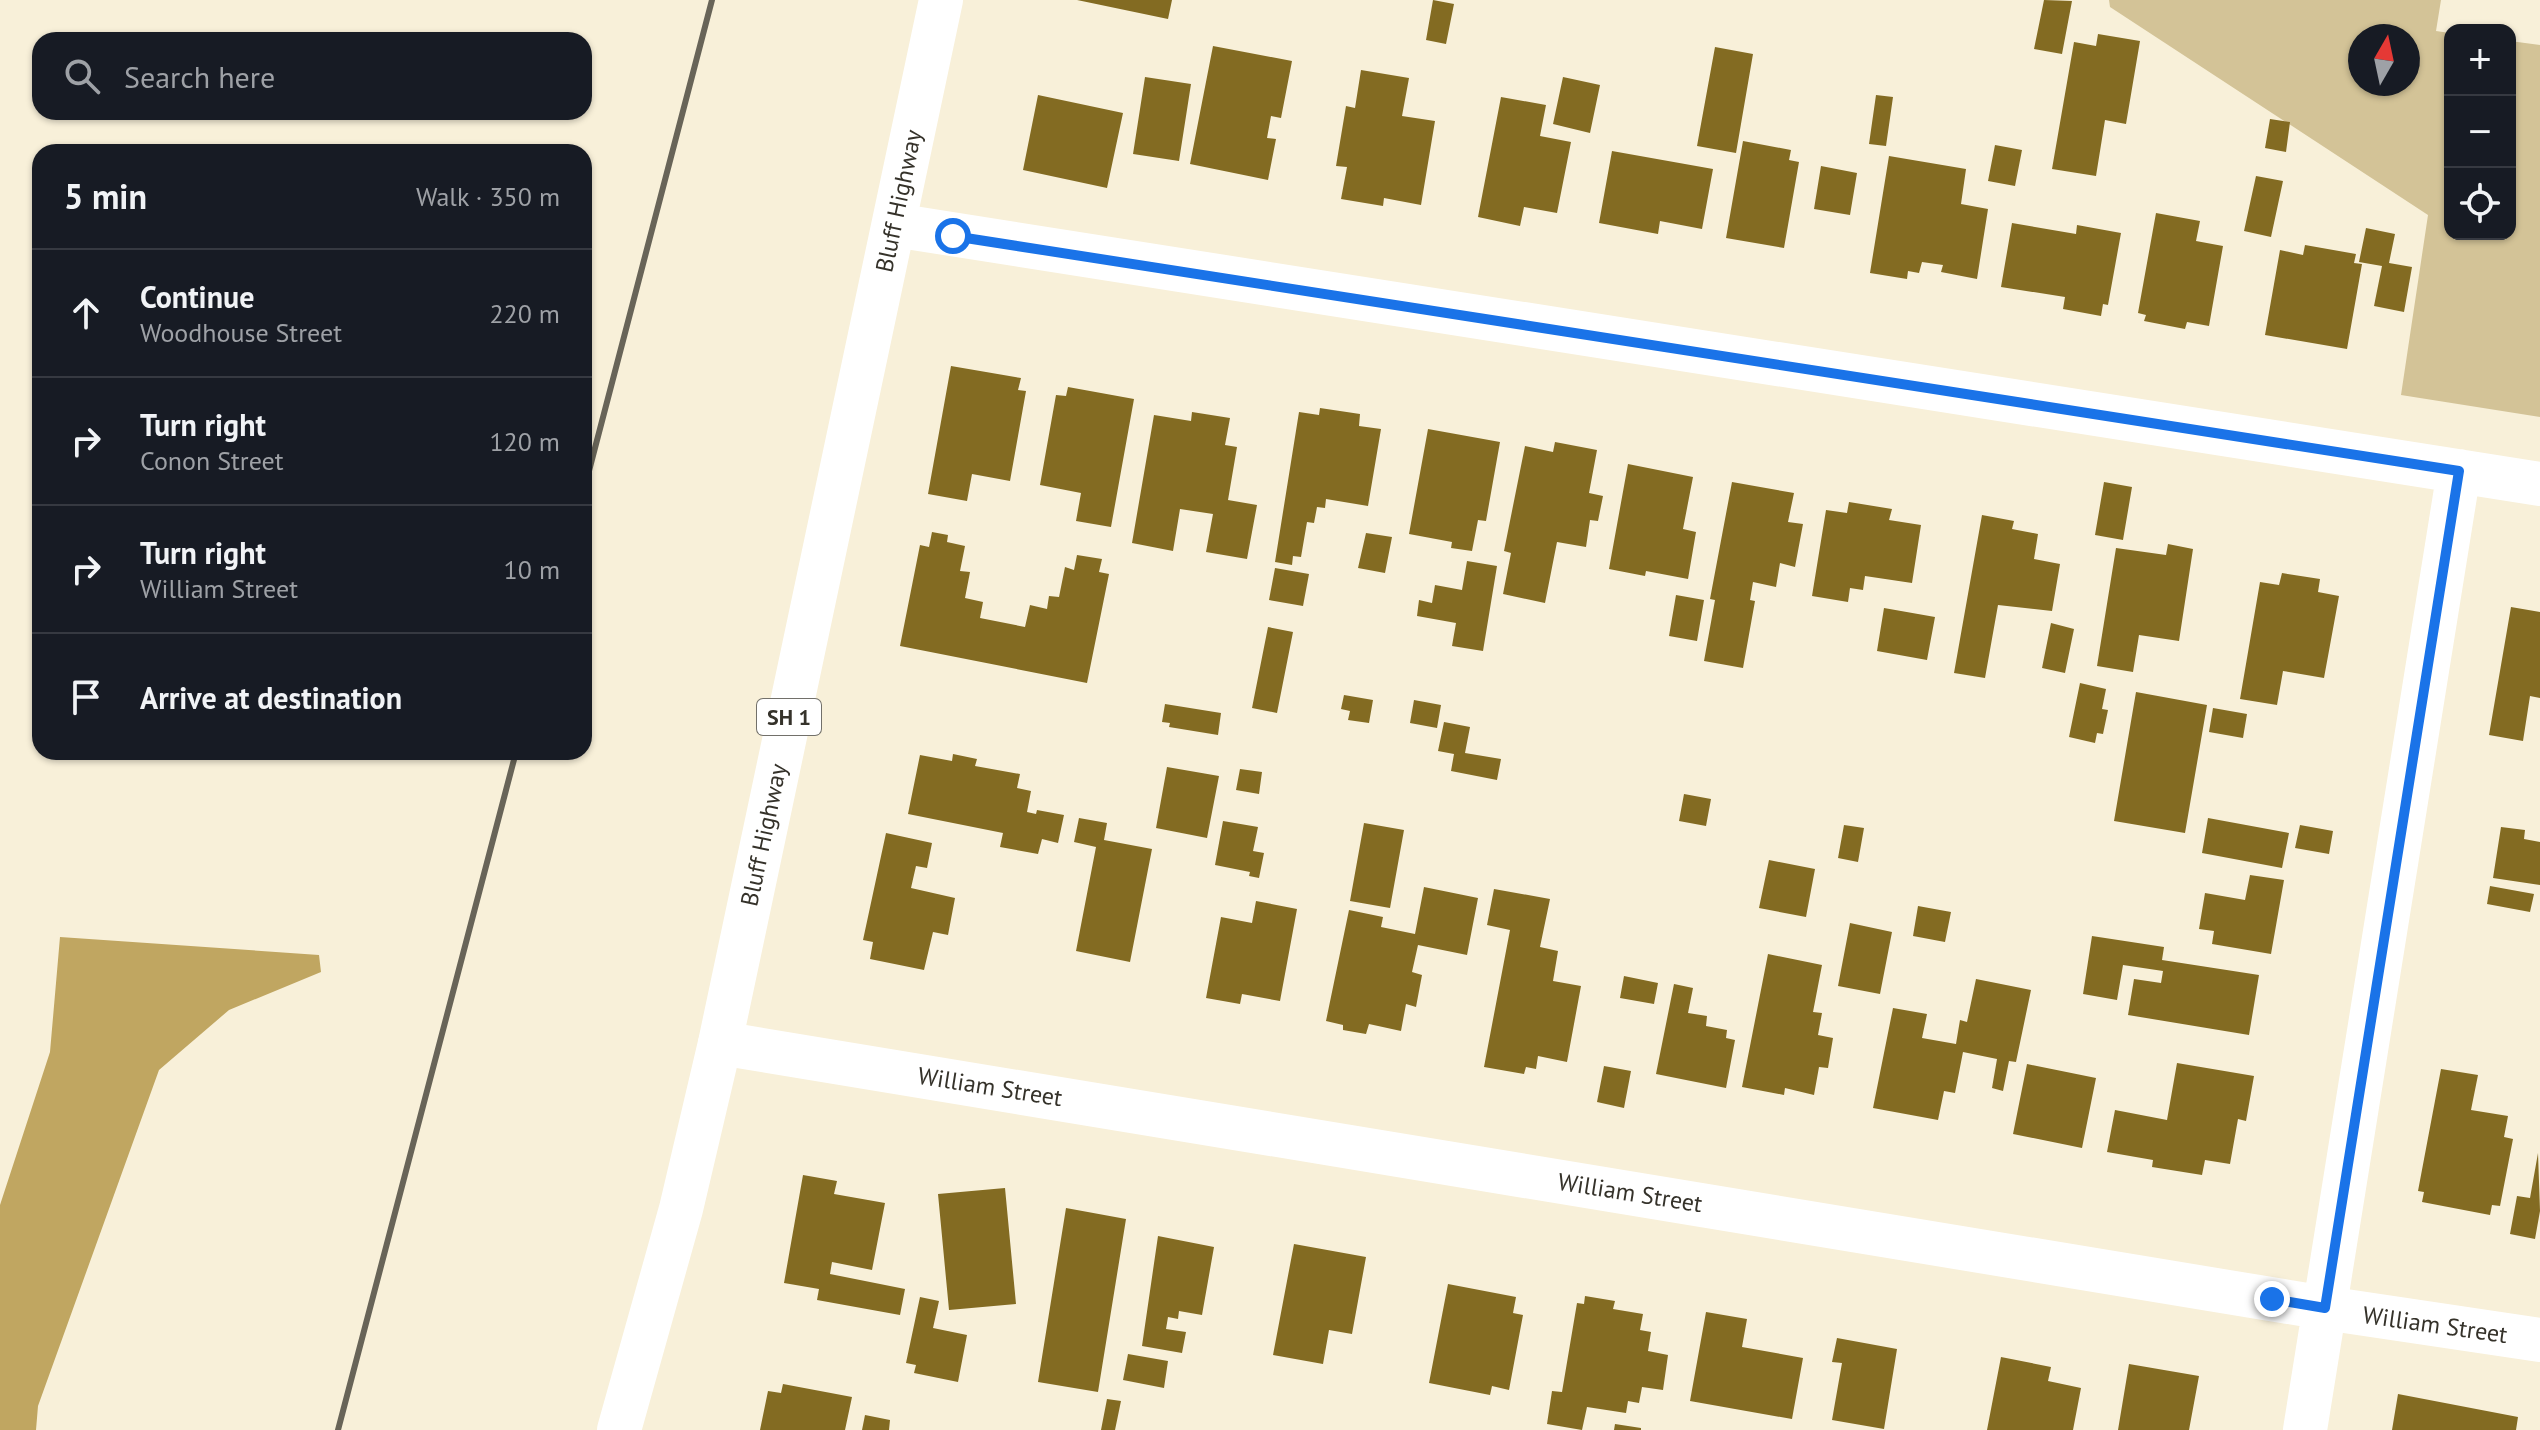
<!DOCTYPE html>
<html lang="en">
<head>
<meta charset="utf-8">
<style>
	body { margin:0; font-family:"PT Sans",sans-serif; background:#20242c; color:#f1f3f6 }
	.controls { position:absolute; right:24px; top:24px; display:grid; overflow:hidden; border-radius:16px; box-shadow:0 2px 6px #0004 }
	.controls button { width:72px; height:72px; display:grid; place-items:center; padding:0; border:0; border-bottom:2px solid #363941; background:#171b24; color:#f1f3f6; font:40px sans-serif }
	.compass { position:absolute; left:2348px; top:24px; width:72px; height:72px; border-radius:50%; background:#171b24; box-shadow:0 2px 6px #0004; rotate:9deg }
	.stop { position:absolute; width:24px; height:24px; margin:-18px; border:6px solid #1a73e8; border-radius:50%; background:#fff }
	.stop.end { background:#1a73e8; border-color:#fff; box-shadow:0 2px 8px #0008 }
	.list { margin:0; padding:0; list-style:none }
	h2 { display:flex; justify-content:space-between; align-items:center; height:104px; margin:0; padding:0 32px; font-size:34px }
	h2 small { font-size:26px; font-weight:400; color:#9ea1a6 }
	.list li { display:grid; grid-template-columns:52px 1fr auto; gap:24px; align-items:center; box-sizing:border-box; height:128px; padding:0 32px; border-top:2px solid #363941 }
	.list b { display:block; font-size:30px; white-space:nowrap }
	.list p { margin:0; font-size:26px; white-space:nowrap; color:#9ea1a6 }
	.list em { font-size:26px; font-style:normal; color:#9ea1a6 }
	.icon { flex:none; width:44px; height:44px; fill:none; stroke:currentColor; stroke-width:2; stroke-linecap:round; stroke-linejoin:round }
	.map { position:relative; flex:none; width:2540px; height:1430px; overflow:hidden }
	.search { position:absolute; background:#171b24; box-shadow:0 2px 6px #0004; left:32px; top:32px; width:560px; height:88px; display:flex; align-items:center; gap:20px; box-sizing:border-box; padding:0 28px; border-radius:24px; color:#9ea1a6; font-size:30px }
	.panel { position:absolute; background:#171b24; box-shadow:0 2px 6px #0004; left:32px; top:144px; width:560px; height:616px; border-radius:24px }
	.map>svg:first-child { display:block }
	.green { fill:#d3c397; fill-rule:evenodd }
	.water { fill:#c0a661 }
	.building { fill:#836b22 }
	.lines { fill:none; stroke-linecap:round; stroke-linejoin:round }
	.street { stroke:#fff; stroke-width:44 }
	.highway { stroke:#fff; stroke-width:44 }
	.rail { stroke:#686458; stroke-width:6 }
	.route { stroke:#1a73e8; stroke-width:10 }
	.labels { text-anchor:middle; stroke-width:8; stroke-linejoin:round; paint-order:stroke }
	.shield { fill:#fff; stroke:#72706a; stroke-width:2 }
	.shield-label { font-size:22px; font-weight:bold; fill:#35322a }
	.street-label { font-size:24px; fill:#35322a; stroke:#fff }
</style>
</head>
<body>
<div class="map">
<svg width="2540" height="1430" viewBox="0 0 2540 1430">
	<rect width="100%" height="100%" fill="#f8f0d9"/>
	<!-- green -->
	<path class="green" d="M2109,0H2441L2436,31L2450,33V234H2510V41L2540,45V417L2401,395L2428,215L2110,7ZM2360,36H2408V84H2360Z"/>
	<!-- water -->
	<path class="water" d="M60,937L319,955L321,972L229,1010L159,1070L38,1406L36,1430H0V1205L50,1052Z"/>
	<!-- building -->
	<path class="building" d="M1077,0H1172L1168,19Z
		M1433,0L1454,4L1446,44L1426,40Z
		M2044,0L2072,1L2062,54L2034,49Z
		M2098,34L2140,41L2126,124L2105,120L2096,176L2052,169L2074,42L2096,46Z
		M1213,46L1292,61L1281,118L1271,116L1267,138L1276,139L1268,180L1190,164Z
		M1715,47L1753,54L1736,153L1697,146Z
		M1361,70L1409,78L1402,116L1435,121L1421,205L1384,198L1383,206L1341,199L1347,167L1336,166L1346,106L1355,108Z
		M1145,77L1191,84L1179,161L1133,154Z
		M1563,77L1600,85L1590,133L1553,124Z
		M1038,95L1123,113L1107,188L1023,170Z
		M1876,95L1893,97L1886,146L1869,144Z
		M1501,97L1546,105L1540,136L1571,142L1557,213L1524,207L1520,226L1478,217Z
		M2270,119L2290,122L2286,152L2265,148Z
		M1743,141L1791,150L1789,160L1799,162L1784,248L1726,238Z
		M1995,145L2022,150L2015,186L1988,181Z
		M1612,151L1713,169L1702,229L1660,221L1658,234L1599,223Z
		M1889,156L1966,169L1961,204L1988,209L1977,279L1941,272L1943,265L1922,262L1919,273L1908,271L1907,279L1870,273Z
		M1821,166L1857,173L1850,215L1814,209Z
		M2256,176L2283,181L2271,237L2244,231Z
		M2156,213L2200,221L2196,241L2223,246L2209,326L2187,322L2185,329L2144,321L2146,315L2138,313Z
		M2012,223L2076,234L2077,225L2121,233L2108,305L2103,304L2101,316L2063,309L2065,297L2001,287Z
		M2366,228L2395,234L2389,263L2412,267L2404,312L2374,306L2382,266L2359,262Z
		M2305,245L2356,254L2354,263L2362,264L2347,349L2265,335L2280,250L2303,255Z
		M951,366L1021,378L1018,390L1026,391L1010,481L972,474L967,501L928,494Z
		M1068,387L1134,399L1111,527L1076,521L1081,493L1040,485L1056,395L1066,396Z
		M1320,408L1360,414L1359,426L1381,429L1368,506L1326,499L1325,508L1317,507L1314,523L1307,522L1301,557L1293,556L1292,565L1275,562L1299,412L1319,415Z
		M1192,412L1230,418L1225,445L1237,447L1228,500L1257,505L1247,559L1206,552L1213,514L1180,509L1173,551L1132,543L1154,415L1191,421Z
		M1428,429L1500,442L1486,521L1478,520L1472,551L1451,548L1452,542L1409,534Z
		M1555,442L1597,450L1589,493L1603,496L1598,521L1590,520L1586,547L1557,542L1545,603L1503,594L1511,553L1504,551L1525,446L1553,452Z
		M1628,464L1693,477L1683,529L1696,532L1688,579L1646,571L1645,576L1609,569Z
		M1732,482L1794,493L1788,522L1803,524L1795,567L1780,563L1776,587L1753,582L1750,600L1755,601L1743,668L1704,661L1715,600L1710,599Z
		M2104,482L2132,487L2123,540L2095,535Z
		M1849,502L1892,509L1889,520L1921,525L1912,583L1865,576L1863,590L1850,588L1848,602L1812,596L1826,510L1847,513Z
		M1982,515L2014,521L2012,529L2038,534L2034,559L2060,564L2052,611L1998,605L1985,678L1954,673Z
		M932,532L948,535L947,542L965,546L960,571L970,572L965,598L983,602L980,618L1025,627L1030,605L1047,609L1049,596L1059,597L1065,567L1074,570L1077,555L1102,559L1099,572L1109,574L1087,683L900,646L920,545L929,547Z
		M1366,533L1392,537L1385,573L1358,568Z
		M2168,544L2193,549L2179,641L2139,635L2133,672L2097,666L2116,548L2166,555Z
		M1467,561L1497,566L1483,651L1452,646L1456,623L1417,616L1419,600L1432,603L1435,585L1462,590Z
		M1275,568L1309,574L1303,606L1269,600Z
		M2282,573L2320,579L2318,592L2339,596L2324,678L2283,671L2277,705L2240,699L2260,582L2279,585Z
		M1676,595L1704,600L1697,641L1669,636Z
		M2511,607L2540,612V698L2530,696L2523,741L2489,735Z
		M1884,608L1935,617L1927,660L1877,651Z
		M2051,623L2074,629L2065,673L2042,668Z
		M1268,627L1293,632L1277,713L1252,708Z
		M2080,683L2106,689L2102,709L2108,710L2103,734L2097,733L2095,743L2069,737Z
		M2136,692L2207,705L2185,833L2114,821Z
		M1344,695L1373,700L1369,723L1348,720L1350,711L1341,709Z
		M1414,700L1441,705L1437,728L1410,723Z
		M1165,704L1221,713L1218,735L1169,727L1170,723L1162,722Z
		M2213,708L2247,714L2243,738L2209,732Z
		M1444,722L1470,727L1465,753L1501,759L1497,780L1451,771L1454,754L1438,751Z
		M953,754L977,759L975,766L1020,774L1017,788L1031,791L1027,812L1036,814L1037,810L1064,815L1058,843L1042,839L1038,854L1000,847L1003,833L908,814L920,755L952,761Z
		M1167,767L1219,776L1207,838L1156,828Z
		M1240,769L1262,772L1259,794L1236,790Z
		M1684,794L1711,799L1706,826L1679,821Z
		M1079,818L1107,823L1104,840L1152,849L1130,962L1076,951L1096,847L1074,842Z
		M2208,818L2289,833L2282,868L2202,853Z
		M1223,821L1258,827L1253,851L1264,853L1259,878L1249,876L1250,872L1215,865Z
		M1364,823L1404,830L1390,908L1350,901Z
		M1844,825L1864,828L1858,862L1838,858Z
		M2300,825L2333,831L2329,854L2295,848Z
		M2501,827L2525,830L2524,839L2540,842V885L2493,878Z
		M886,833L932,843L927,868L916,866L911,888L955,898L948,935L933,932L924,970L870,959L873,942L863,940Z
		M1769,860L1815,869L1806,917L1759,908Z
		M2250,875L2284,880L2271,954L2212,944L2214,931L2199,929L2205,893L2245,900Z
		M2490,886L2534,894L2530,912L2487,904Z
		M1424,887L1478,898L1467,955L1418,945L1412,972L1422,975L1416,1007L1406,1004L1401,1031L1369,1024L1366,1034L1343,1030V1025L1326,1021L1349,910L1383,917L1381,927L1415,934Z
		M1494,889L1550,899L1540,947L1558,951L1553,981L1581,986L1567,1062L1538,1056L1536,1069L1526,1067L1524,1074L1484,1067L1510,930L1487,925Z
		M1256,901L1297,909L1280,1001L1242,994L1240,1004L1206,998L1221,917L1252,923Z
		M1918,906L1951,912L1945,942L1913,936Z
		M1850,923L1892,932L1880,994L1838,986Z
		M2092,936L2164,947L2162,960L2259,975L2249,1035L2128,1015L2134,979L2161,983L2163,971L2123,965L2117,1000L2083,994Z
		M1768,954L1822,965L1813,1012L1822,1013L1818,1035L1833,1038L1828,1068L1819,1067L1814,1095L1785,1088L1784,1095L1742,1087Z
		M1624,976L1658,983L1654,1004L1620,998Z
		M1976,979L2031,990L2016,1062L2009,1061L2003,1091L1992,1088L1997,1059L1963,1052L1955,1093L1944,1091L1938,1120L1873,1108L1893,1008L1927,1014L1922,1038L1956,1044L1960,1020L1967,1022Z
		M1674,984L1693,988L1688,1013L1707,1016L1706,1026L1727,1030L1726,1038L1735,1040L1726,1088L1656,1074Z
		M2177,1063L2254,1076L2246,1121L2238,1119L2230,1164L2205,1160L2202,1175L2152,1167L2153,1160L2107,1152L2115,1110L2167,1120Z
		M2027,1064L2096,1078L2082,1148L2013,1134Z
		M1604,1066L1631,1071L1624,1108L1597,1102Z
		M2441,1069L2478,1075L2471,1110L2508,1116L2504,1137L2513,1139L2500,1206L2492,1205L2490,1215L2422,1202L2424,1192L2418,1191Z
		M2538,1153L2540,1211L2535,1239L2510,1234L2517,1196L2530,1198Z
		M803,1175L837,1181L834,1194L885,1203L872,1270L832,1262L830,1274L905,1289L900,1315L817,1300L819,1289L784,1283Z
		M1005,1188L1016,1304L949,1310L938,1194Z
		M1066,1208L1126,1219L1098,1392L1038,1382Z
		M1158,1236L1214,1247L1202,1315L1179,1311L1178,1319L1168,1317L1166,1329L1186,1332L1182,1353L1142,1346Z
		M1294,1244L1366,1257L1352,1334L1329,1330L1323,1364L1273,1355Z
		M1448,1284L1516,1297L1513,1313L1523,1315L1509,1390L1492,1386L1490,1395L1429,1383Z
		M1585,1296L1615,1301L1613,1309L1643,1314L1640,1330L1651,1332L1648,1351L1668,1355L1663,1390L1642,1387L1639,1403L1628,1401L1626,1413L1587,1407L1582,1430L1547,1424L1552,1391L1562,1392L1577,1303L1584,1304Z
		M920,1297L939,1301L933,1328L967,1335L958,1382L914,1373L916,1365L906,1363Z
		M1706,1312L1747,1319L1742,1347L1803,1358L1792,1419L1690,1401Z
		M1837,1338L1897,1349L1884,1429L1832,1420L1842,1363L1832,1362Z
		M1128,1354L1168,1361L1164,1388L1123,1380Z
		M2001,1357L2051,1367L2048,1381L2081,1388L2073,1430H1987Z
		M2129,1364L2199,1376L2189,1430H2118Z
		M783,1384L852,1397L845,1430H760L768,1391L781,1393Z
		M2398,1394L2518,1417L2516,1430H2392Z
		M1107,1399L1121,1401L1115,1430H1101Z
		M865,1415L890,1420L889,1430H862Z
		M1615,1424L1641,1428V1430H1614Z"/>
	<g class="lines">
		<!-- street -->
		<path class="street" d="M894,225L2540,484
			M720,1043L2325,1308L2540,1340
			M2305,1430L2459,471"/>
		<!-- highway -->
		<path class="highway" d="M619,1430L681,1209L720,1043L941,0"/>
		<!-- rail -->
		<path class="rail" d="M584,490L712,0
			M338,1430L516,752"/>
	</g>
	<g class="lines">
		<!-- route -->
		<path class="route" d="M953,236L2459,471L2325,1308L2272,1299"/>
	</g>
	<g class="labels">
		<!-- shield labels -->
		<rect class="shield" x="757" y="699" width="64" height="36" rx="6"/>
		<g class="shield-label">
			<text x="789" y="725">SH 1</text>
		</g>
		<!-- street labels -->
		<g class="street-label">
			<text transform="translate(899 201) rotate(-78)" y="8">Bluff Highway</text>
			<text transform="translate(764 835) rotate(-78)" y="8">Bluff Highway</text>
			<text transform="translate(990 1087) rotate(9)" y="8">William Street</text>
			<text transform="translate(1630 1193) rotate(9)" y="8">William Street</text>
			<text transform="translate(2435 1325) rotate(8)" y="8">William Street</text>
		</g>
	</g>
</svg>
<div class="controls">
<button>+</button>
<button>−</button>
<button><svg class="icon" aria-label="locate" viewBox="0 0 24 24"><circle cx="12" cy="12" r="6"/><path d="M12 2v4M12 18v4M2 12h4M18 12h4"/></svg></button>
</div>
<svg class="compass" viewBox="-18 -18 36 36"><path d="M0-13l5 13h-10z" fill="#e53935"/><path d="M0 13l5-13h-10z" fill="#9ea1a6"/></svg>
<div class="stop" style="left:953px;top:236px"></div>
<div class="stop end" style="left:2272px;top:1299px"></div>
<div class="search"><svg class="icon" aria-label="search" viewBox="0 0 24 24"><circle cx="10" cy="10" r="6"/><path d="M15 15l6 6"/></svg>Search here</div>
<section class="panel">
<h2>5 min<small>Walk · 350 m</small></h2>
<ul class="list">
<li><svg class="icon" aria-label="ahead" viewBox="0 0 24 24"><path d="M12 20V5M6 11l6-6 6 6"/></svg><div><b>Continue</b><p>Woodhouse Street</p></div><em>220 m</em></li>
<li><svg class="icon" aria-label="right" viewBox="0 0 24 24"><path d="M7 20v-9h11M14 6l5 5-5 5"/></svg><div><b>Turn right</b><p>Conon Street</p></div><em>120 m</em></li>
<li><svg class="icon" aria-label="right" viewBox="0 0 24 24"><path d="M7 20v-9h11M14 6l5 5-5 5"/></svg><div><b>Turn right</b><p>William Street</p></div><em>10 m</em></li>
<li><svg class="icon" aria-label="arrive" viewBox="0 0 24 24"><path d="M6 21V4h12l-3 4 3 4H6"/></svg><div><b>Arrive at destination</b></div></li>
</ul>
</section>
</div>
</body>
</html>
